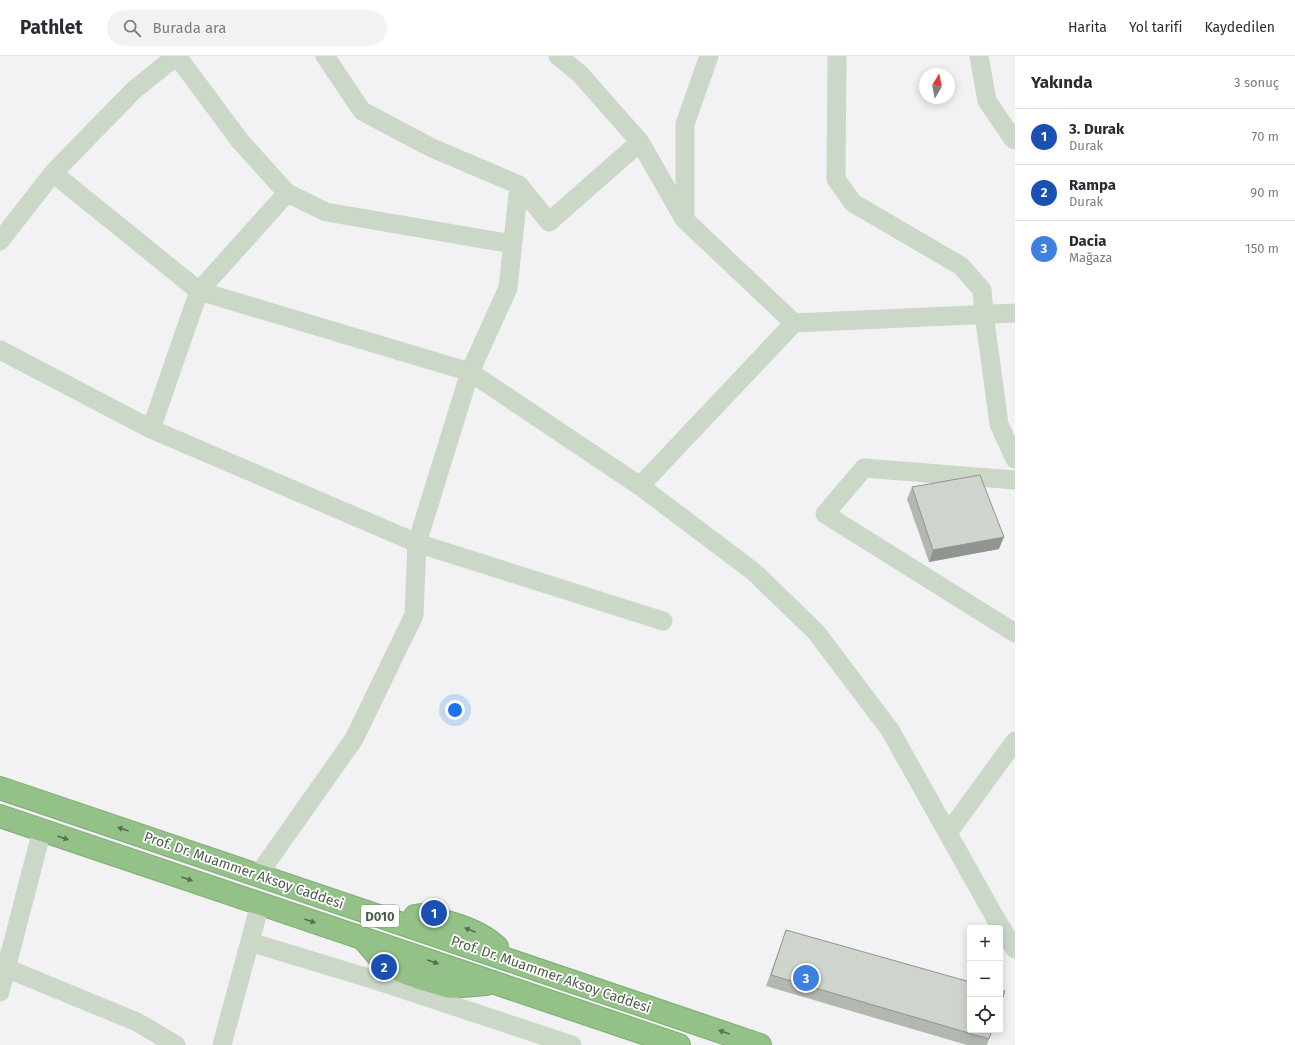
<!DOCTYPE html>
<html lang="tr">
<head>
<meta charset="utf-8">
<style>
	body { margin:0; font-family:"Fira Sans",sans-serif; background:#f2f2f3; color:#2b2b33 }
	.controls { position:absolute; right:12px; bottom:12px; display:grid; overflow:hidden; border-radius:4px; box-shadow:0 2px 10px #0003 }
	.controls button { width:36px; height:36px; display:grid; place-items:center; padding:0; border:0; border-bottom:1px solid #e1e1e2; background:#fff; color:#2b2b33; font:20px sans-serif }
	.compass { position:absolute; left:919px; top:12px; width:36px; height:36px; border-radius:50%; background:#fff; box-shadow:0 2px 10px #0003; rotate:10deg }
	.you { position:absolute; left:455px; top:654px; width:14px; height:14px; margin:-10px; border:3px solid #fff; border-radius:50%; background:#1a73e8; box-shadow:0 0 0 6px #1a73e833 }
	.badge { display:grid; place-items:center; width:26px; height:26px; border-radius:50%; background:#2f8125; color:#fff; font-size:13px; font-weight:700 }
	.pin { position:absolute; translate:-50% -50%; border:2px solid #fff; box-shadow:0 1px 4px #0006 }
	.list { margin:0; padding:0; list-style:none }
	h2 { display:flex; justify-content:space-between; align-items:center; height:52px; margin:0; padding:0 16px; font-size:17px }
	h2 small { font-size:13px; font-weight:400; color:#7c7c81 }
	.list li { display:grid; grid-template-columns:26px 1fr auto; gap:12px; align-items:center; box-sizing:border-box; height:56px; padding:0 16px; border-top:1px solid #e1e1e2 }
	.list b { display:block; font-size:15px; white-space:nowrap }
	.list p { margin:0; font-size:13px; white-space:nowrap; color:#7c7c81 }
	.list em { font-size:13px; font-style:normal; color:#7c7c81 }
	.icon { flex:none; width:22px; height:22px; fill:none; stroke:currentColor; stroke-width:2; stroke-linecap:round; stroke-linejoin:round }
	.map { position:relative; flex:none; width:1015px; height:989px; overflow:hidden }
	header { display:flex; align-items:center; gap:24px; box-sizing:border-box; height:56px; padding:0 20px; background:#fff; border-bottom:1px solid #e1e1e2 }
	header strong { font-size:19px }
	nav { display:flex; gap:22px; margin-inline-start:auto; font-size:14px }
	.search { width:280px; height:36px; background:#f2f2f3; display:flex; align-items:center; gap:10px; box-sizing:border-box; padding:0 14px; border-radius:22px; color:#7c7c81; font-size:15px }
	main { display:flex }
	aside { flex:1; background:#fff }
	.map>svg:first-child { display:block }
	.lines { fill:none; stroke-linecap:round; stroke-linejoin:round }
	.highway-casing { stroke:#7dad73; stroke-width:24 }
	.minor { stroke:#cbd8c7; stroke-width:19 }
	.highway { stroke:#93c187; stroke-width:22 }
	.wall { fill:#b2b7b0 }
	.shaded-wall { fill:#919590 }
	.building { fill:#cfd5cd; stroke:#919590 }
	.oneway { fill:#586e51 }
	.labels { text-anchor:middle; stroke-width:3.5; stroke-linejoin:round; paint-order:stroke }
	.shield { fill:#fff; stroke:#828f7f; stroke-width:1 }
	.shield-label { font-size:13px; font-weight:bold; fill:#4d5f48 }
	.street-label { font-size:14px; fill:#4d5f48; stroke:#fff }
</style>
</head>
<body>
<header>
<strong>Pathlet</strong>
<div class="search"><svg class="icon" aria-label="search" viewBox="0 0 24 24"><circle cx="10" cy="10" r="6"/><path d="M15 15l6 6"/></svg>Burada ara</div>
<nav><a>Harita</a><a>Yol tarifi</a><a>Kaydedilen</a></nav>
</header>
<main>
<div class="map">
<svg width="1015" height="989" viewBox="0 0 1015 989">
	<rect width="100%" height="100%" fill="#f2f1f3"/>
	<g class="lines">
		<!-- highway casing -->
		<g class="highway-casing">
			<path id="highway" d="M0,732L760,989
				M0,760L679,989
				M415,860L421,859C447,866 477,872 497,891
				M365,885L382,905L403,916L423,923L450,931L486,928"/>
		</g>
		<!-- minor -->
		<path class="minor" d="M177,0L240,85L287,137L326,156L512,188
			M325,0L362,55L432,92L519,129L549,166L640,86
			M558,0L580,18L640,86L684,163
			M709,0L685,68V164L794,267
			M837,0L836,123L853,147L961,210L982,234L984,258L999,368L1015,403
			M979,0L987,45L1013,83L1015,84
			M53,117L134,34L176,0
			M0,185L53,117L199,235L470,316L640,430L754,516L816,576L890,674L997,865L1015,893
			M0,294L151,373L417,487L663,565
			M151,373L199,235L287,137
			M1015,424L864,412L825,458L1015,577
			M640,430L794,267L1015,257
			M948,777L1015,685
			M258,819L354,683L414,559L417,487L470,316L508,232L519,129
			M250,886L375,924L572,989
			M6,912L137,966L176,989
			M0,936L42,774
			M222,989L260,848"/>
		<!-- highway -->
		<use href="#highway" class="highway"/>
	</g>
	<!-- wall -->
	<path class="wall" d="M912,431L999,493L929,506L907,443Z
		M786,874L992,974L987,989H967L766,930Z"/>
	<!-- shaded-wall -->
	<path class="shaded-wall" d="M1004,481L999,493L929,506L933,494Z"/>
	<!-- building -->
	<path class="building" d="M980,419L1004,481L933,494L912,431Z
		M786,874L970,926V974H992L989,983L771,919Z
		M1000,934L1005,935L1000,950Z"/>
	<!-- one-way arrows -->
	<defs><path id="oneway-solid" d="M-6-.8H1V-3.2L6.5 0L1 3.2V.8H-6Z"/></defs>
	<g class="oneway">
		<use href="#oneway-solid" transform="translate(123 773) rotate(-161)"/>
		<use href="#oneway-solid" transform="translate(63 782) rotate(19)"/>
		<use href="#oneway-solid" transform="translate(187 823) rotate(19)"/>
		<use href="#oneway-solid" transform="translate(310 865) rotate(19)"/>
		<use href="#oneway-solid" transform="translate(470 874) rotate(-157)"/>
		<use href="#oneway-solid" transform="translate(433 906) rotate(19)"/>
		<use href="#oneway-solid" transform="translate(724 976) rotate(-161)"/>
	</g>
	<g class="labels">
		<!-- shield labels -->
		<rect class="shield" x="361" y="849" width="38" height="22" rx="3"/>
		<g class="shield-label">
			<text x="380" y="865">D010</text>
		</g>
		<!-- street labels -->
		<g class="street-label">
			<text transform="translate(244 814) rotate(19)" y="5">Prof. Dr. Muammer Aksoy Caddesi</text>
			<text transform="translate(551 918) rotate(19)" y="5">Prof. Dr. Muammer Aksoy Caddesi</text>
		</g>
	</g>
</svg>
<div class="controls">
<button>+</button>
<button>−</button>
<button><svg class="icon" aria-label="locate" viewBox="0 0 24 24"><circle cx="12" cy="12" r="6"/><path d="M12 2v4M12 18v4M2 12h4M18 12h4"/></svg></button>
</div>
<svg class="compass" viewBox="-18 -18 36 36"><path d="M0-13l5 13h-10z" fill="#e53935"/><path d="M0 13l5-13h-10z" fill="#7c7c81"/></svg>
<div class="you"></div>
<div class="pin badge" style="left:434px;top:857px;background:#1a4fb4">1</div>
<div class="pin badge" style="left:384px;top:911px;background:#1a4fb4">2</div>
<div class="pin badge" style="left:806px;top:922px;background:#3f7fe0">3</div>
</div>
<aside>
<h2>Yakında<small>3 sonuç</small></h2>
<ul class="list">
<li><span class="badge" style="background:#1a4fb4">1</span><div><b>3. Durak</b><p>Durak</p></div><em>70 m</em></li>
<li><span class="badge" style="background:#1a4fb4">2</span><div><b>Rampa</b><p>Durak</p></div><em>90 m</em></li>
<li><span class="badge" style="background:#3f7fe0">3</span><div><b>Dacia</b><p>Mağaza</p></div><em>150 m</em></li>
</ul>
</aside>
</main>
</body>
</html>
